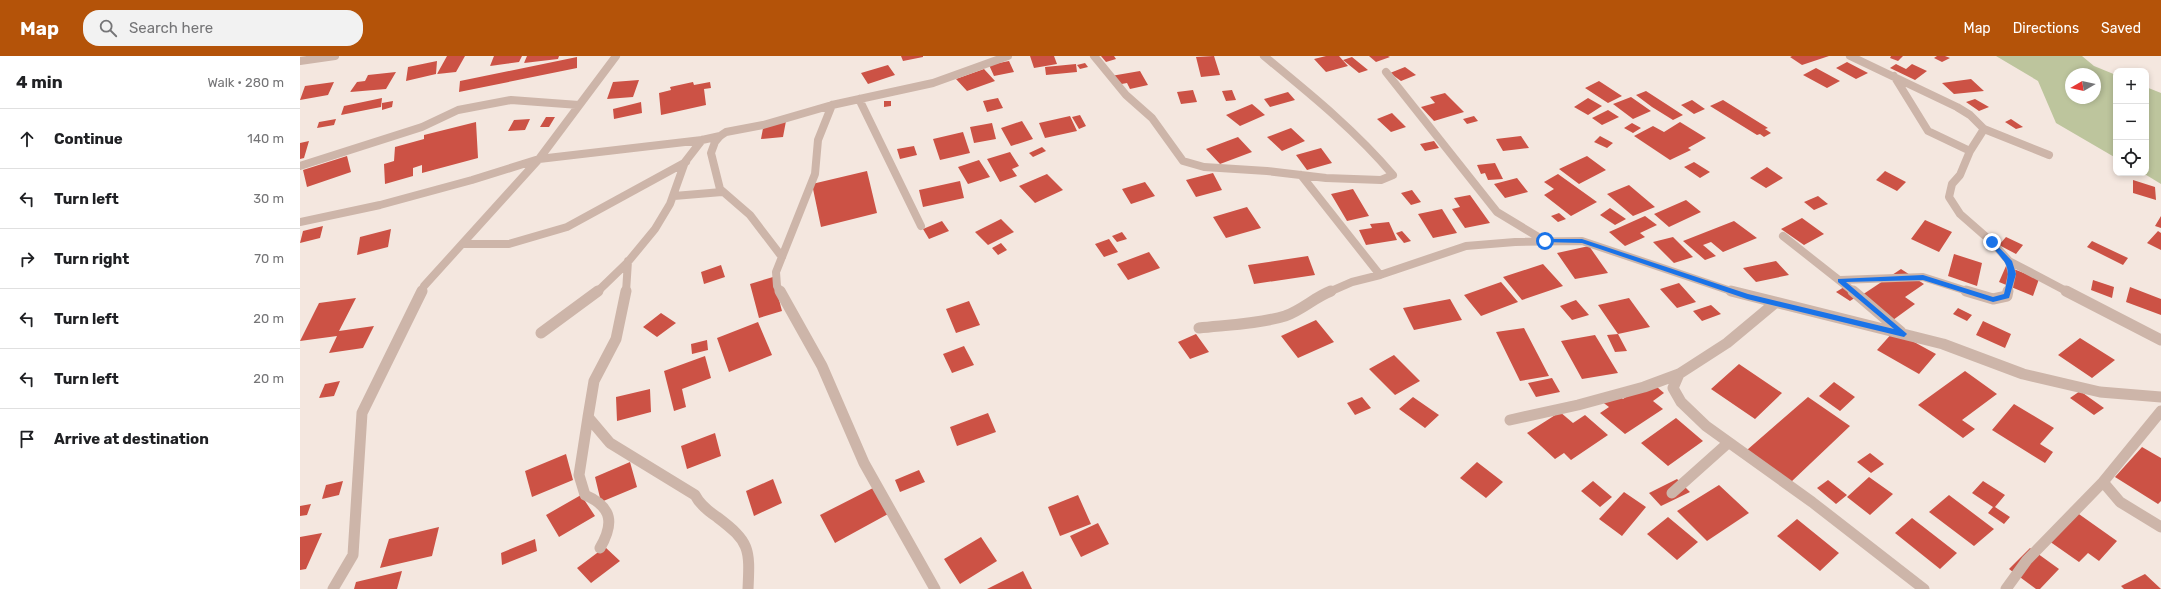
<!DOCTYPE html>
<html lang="en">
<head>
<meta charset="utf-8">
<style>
	body { margin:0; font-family:Rubik,sans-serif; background:#f2f2f2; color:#202124 }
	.controls { position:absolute; right:12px; top:12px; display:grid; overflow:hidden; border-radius:8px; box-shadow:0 2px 6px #0003 }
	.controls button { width:36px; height:36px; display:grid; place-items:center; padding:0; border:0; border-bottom:1px solid #e0e0e0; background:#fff; color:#202124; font:20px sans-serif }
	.compass { position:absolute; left:1765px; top:12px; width:36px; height:36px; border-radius:50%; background:#fff; box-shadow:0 2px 6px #0003; rotate:261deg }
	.stop { position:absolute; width:12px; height:12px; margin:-9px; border:3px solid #1a73e8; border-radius:50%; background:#fff }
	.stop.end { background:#1a73e8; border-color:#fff; box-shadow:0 1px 4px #0008 }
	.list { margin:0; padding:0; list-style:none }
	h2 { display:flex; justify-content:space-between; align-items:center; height:52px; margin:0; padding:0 16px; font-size:17px }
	h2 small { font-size:13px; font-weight:400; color:#757577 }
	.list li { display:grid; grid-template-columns:26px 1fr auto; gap:12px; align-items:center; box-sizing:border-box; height:60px; padding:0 16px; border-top:1px solid #e0e0e0 }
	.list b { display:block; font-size:15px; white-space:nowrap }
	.list em { font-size:13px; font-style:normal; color:#757577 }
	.icon { flex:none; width:22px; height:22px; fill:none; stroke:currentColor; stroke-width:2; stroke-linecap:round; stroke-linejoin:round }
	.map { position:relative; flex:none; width:1861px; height:533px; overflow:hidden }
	header { display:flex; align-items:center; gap:24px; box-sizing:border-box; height:56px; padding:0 20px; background:#b45309; color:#fff }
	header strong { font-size:19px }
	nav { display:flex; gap:22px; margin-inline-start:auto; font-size:14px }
	.search { width:280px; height:36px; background:#f2f2f2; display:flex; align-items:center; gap:10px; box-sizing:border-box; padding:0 14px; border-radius:16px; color:#757577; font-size:15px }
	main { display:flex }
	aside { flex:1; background:#fff }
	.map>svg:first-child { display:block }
	.green { fill:#bdc59d; fill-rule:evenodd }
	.building { fill:#cc5245 }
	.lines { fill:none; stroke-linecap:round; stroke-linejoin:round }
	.minor-far1 { stroke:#cdb5a9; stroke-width:8 }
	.minor { stroke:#cdb5a9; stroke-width:11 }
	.route { fill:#1a73e8 }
</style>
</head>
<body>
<header>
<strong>Map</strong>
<div class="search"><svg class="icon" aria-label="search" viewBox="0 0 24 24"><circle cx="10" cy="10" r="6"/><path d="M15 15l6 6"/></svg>Search here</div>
<nav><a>Map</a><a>Directions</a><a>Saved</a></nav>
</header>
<main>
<aside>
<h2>4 min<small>Walk · 280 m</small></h2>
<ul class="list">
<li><svg class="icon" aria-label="ahead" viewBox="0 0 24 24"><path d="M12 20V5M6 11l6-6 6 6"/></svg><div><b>Continue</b></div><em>140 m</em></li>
<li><svg class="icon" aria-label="left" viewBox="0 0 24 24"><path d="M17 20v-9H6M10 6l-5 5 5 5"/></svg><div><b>Turn left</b></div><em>30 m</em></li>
<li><svg class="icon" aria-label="right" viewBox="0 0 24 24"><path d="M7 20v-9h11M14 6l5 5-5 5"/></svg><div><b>Turn right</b></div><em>70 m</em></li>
<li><svg class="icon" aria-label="left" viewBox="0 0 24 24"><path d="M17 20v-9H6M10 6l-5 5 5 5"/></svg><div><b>Turn left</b></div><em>20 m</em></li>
<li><svg class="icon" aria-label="left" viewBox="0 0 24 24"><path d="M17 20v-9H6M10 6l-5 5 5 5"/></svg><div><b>Turn left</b></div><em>20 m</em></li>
<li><svg class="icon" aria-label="arrive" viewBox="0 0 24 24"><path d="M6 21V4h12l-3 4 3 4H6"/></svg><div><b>Arrive at destination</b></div></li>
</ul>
</aside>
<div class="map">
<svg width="1861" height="533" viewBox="0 0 1861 533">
	<rect width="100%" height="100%" fill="#f4e7df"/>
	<!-- green -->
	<path class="green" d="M1696,0H1782L1794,10L1816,19V102L1756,67L1738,25ZM1771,18H1795V42H1771Z
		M1846,31L1861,37V128L1843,117H1846Z"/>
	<!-- building -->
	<path class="building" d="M147,0H165L156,16L137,18Z
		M194,0H222L219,6L190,10Z
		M227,0H259L258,3L224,7Z
		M601,0H623V1L603,5Z
		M730,0H754L757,8L734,12Z
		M801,0H814L816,3L806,6Z
		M914,0L920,19L901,21L896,1Z
		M1026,0H1039L1048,10L1026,16L1014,3Z
		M1069,0H1088L1090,1L1076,6Z
		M1492,0H1529L1502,9L1490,1Z
		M1591,0H1603L1598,5L1590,2Z
		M1637,0H1645L1650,2L1642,6L1634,2Z
		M277,1V12L159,36L160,25Z
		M1052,1L1068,14L1059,17L1043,4Z
		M137,5L136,18L106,25L108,11Z
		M709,5L714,16L694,20L689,9Z
		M1547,6L1568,17L1556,23L1536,12Z
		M785,7L788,11L780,13L777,9Z
		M776,8L777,16L746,19L745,11Z
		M1596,8L1606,13L1612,8L1627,15L1615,24L1590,12Z
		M588,9L595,19L568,28L561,17Z
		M1105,11L1116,19L1101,25L1090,17Z
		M1516,12L1540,25L1527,32L1503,19Z
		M684,13L695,25L667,35L656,23Z
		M840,15L848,29L830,33L827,27L816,29L811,20Z
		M96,16L86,33L50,36L57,26L65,25L68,19Z
		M1671,23L1684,35L1654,38L1642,27Z
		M339,24L333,41L307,43L313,26Z
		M1299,25L1322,40L1308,47L1285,32Z
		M34,26L28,39L0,44L5,30Z
		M393,26L394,29L410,26L411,32L404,33L406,49L361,59L359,37L371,34L370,31Z
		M893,34L897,46L881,48L877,36Z
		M932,34L936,44L926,45L922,35Z
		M1346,35L1363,46L1383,59L1373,64L1352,51L1336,39Z
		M988,36L995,44L970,51L964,43Z
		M1145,37L1164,56L1134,65L1121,51L1135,47L1130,41Z
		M1331,41L1351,55L1333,63L1313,48Z
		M82,42L81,51L41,59L44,50Z
		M698,42L703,52L687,56L683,45Z
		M1288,42L1302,50L1288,59L1274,51Z
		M1675,43L1689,51L1679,55L1666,46Z
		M1392,44L1405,53L1394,58L1381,49Z
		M1423,44L1468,72L1465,73L1471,77L1464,81L1460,78L1457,79L1410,50Z
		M93,45L92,51L82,54V47Z
		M584,45H591V50L584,51Z
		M341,46L342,57L314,63L313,53Z
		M952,48L965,59L940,70L926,59Z
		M1308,54L1319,61L1302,69L1292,62Z
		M1092,57L1106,71L1091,76L1077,63Z
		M780,59L786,70L779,73L772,61Z
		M770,60L777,75L745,82L739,67Z
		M1174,60L1178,65L1167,68L1163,63Z
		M246,61H255L249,71H240Z
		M36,63L34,69L17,72L19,66Z
		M230,63L225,74L208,75L214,64Z
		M1711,63L1723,71L1716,73L1705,66Z
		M486,65L483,81L461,83L464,67Z
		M722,65L733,83L711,90L701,72Z
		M176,66L178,102L122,117V109L113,112V120L85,128L84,108L94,105L95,91L124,83V79Z
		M1380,66L1406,82L1388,92L1391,94L1370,104L1334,80L1353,70L1364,76Z
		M692,67L696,83L674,87L670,71Z
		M1332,67L1341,72L1333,77L1324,72Z
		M991,72L1005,85L982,95L967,81Z
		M663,76L670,97L640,104L633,83Z
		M1221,80L1229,92L1203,95L1196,83Z
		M1300,80L1313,87L1307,92L1294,86Z
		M938,81L952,96L920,108L906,93Z
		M9,85L4,102L0,103V87Z
		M1134,85L1139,92L1125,95L1120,88Z
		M614,90L617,99L600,103L597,93Z
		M742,91L746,95L733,101L729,97Z
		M1021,92L1032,107L1007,114L996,99Z
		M710,96L719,110L712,113L717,120L700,126L687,103Z
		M47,100L51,116L7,131L3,114Z
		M1287,100L1306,114L1279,128L1259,113Z
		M679,104L690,121L668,128L658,111Z
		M1394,106L1410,116L1400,122L1384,111Z
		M1195,107L1203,123L1188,124L1185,117L1181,118L1177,109Z
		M1467,111L1483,122L1466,132L1450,122Z
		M567,115L577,157L521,171L512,128Z
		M1585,115L1606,126L1597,135L1576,124Z
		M913,117L922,134L896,141L886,124Z
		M747,118L763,134L735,147L719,130Z
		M1258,118L1297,146L1271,160L1244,139L1254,133L1244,126Z
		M1217,122L1228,136L1205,142L1194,128Z
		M1833,124L1855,131L1856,144L1833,137Z
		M660,125L664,142L623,151L619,134Z
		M845,126L855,140L831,148L822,133Z
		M1329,129L1355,151L1333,160L1307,138Z
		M1053,133L1069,160L1047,165L1031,138Z
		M1112,134L1121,146L1111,149L1101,137Z
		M1170,139L1190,167L1165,172L1152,153L1160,151L1154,142Z
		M1518,140L1528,148L1514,154L1504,146Z
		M1386,144L1401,156L1369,171L1354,158Z
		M947,151L961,172L926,182L913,161Z
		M1310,152L1326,163L1315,169L1300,159Z
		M1142,153L1157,177L1133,182L1118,158Z
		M1259,157L1266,163L1258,166L1251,160Z
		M1345,160L1357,169L1340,177L1345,181L1325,190L1309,176Z
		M1861,160V172L1855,170Z
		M1502,162L1524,178L1504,189L1481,173Z
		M701,163L714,176L688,189L675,176Z
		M1625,164L1652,176L1639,196L1611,183Z
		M642,165L649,175L629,183L623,173Z
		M1434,165L1457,182L1423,196L1411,186L1403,189L1416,200L1405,204L1383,185Z
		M1089,166L1097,184L1066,189L1059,174L1072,172L1070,168Z
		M23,170L20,182L0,187L3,175Z
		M91,173L88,191L57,199L60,181Z
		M1102,175L1111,185L1104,187L1096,177Z
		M1858,175L1861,177V194L1847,187Z
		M822,176L827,183L817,186L812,180Z
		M1373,181L1393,201L1374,207L1353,186Z
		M1706,181L1723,189L1716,198L1699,189Z
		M809,183L818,196L804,201L795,188Z
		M1792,185L1828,202L1823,209L1787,191Z
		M701,187L707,194L698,199L692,192Z
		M1289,190L1308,217L1275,223L1257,197Z
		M849,196L860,212L828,224L817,208Z
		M1654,198L1682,207L1677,230L1648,220Z
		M1008,200L1015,219L954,228L948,209Z
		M1476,205L1489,219L1456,226L1443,212Z
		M1243,208L1263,230L1222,244L1203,221Z
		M421,209L425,221L404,228L401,216Z
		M1706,210L1739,223L1733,240L1699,226Z
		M1601,213L1624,228L1605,241L1615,248L1593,264L1559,241Z
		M473,221L482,255L459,262L450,228Z
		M1793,224L1814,231L1812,242L1791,234Z
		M1201,226L1218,246L1181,260L1164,239Z
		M1379,227L1396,246L1377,252L1360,233Z
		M1549,228L1562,237L1550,245L1536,236Z
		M1830,231L1861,243V259L1826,246Z
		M56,242L39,275L74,270L63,292L29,297L37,280L0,285L19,247Z
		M1329,242L1350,271L1318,278L1298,249Z
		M1150,243L1162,264L1114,274L1103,252Z
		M1276,244L1289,259L1272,264L1260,250Z
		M669,245L680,269L656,277L646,253Z
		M1411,249L1421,258L1402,265L1393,255Z
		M1658,252L1672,259L1667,265L1653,258Z
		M361,257L376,267L357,281L343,271Z
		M1016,264L1034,286L998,302L981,280Z
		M1683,265L1711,278L1705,292L1676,279Z
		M458,266L472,299L429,316L417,282Z
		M1224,272L1249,320L1220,325L1196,276Z
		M1594,275L1636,298L1619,318L1577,294Z
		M896,278L909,296L890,303L878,286Z
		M1318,278L1327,295L1315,296L1307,279Z
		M1295,279L1318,317L1282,323L1261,285Z
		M1780,282L1815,304L1792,322L1758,299Z
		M407,284L408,294L392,298L391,288Z
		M664,290L674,309L652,317L643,298Z
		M1094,299L1120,325L1095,339L1069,313Z
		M405,300L411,322L382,333L386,351L374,355L364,315Z
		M1439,308L1482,337L1455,363L1411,333Z
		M1665,315L1697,338L1662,364L1675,373L1663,382L1618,349Z
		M1252,322L1260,336L1236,341L1228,327Z
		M40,325L34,340L19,342L25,328Z
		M1350,325L1364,337L1353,345L1363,353L1325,378L1300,357L1309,351L1301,345L1314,336L1323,343Z
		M1534,326L1555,341L1540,355L1519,340Z
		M350,333L351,356L317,365L316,341Z
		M1780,335L1804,352L1794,359L1770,342Z
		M1062,341L1071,352L1055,359L1047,347Z
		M1113,341L1139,359L1125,372L1099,353Z
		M1508,341L1550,370L1491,426L1447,394Z
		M1714,348L1754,372L1740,388L1753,396L1745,407L1692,374Z
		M1260,356L1273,367L1285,359L1308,379L1271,404L1264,397L1255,403L1227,377Z
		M688,357L696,376L657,390L650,371Z
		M1376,362L1403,385L1368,410L1341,387Z
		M415,377L421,400L387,413L381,390Z
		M1842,391L1861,402V445L1858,448L1815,421Z
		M1570,397L1584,408L1571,417L1557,406Z
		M266,398L273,424L232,441L225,415Z
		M330,406L337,431L301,446L295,421Z
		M1177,406L1203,426L1186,442L1160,422Z
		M619,414L625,426L600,436L595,424Z
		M1569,421L1593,438L1570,459L1547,441Z
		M473,423L482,447L454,460L446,435Z
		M1377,423L1390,436L1361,450L1349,437Z
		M1528,424L1547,439L1536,448L1517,432Z
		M43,425L39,439L22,443L26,429Z
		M1293,425L1312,441L1300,451L1281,435Z
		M1683,425L1705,439L1695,451L1710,461L1704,468L1688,457L1693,451L1672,437Z
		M1419,429L1449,457L1407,485L1377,455Z
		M573,432L588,458L535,487L520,459Z
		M1324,436L1346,451L1322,480L1299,463Z
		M281,439L295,460L259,481L246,459Z
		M778,439L791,468L760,480L748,451Z
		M1649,439L1694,473L1674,490L1629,456Z
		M11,448L7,459L0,460V450Z
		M1776,456L1817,485L1799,505L1788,497L1779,506L1749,485Z
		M1368,461L1398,486L1377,504L1347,478Z
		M1612,462L1657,497L1640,513L1595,477Z
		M1497,463L1539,497L1520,515L1477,480Z
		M798,467L809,488L781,501L770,480Z
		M139,471L132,500L80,512L89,483Z
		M22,477L6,513L0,514V481Z
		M681,481L697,505L660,528L644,503Z
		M235,483L237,495L202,509L201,497Z
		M305,491L320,505L291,527L277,512Z
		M1730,492L1759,513L1740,533H1736L1709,513Z
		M102,515L97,533H54L56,526Z
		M723,515L732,533H687Z
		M1845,518L1861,533H1824L1821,530Z"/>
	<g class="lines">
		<!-- minor-far1 -->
		<path class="minor-far1" d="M794,0L826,39L852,62L883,105L904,111L967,115L1026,122L1081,124L1093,119C1055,74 1009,37 964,0
			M1550,0L1657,51L1670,59L1684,73L1670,95L1660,119L1652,128L1649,141L1660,158L1692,186L1709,205L1712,218L1708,236
			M0,5L35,0
			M1086,16L1197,156L1245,185
			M1594,20L1628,75L1670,95
			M559,43L621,170
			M1684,73L1749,99
			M0,110L122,71L158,54L211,44L279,49
			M1001,119L1080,219
			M374,140L422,136
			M0,166L80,149L172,124L239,103L402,84L420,80
			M1483,180L1554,236
			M163,188H209L267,171L386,106
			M482,201L450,159L420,133L411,97L415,86L420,80L426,76L463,69L532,49L633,27L708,0
			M1709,205L1768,236
			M1540,224L1623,221L1670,236
			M121,236L124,230L239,103L316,0
			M297,236L327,207L355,173L370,148L385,106L402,84
			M326,236L328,205
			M480,236L477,230L476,216L515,118L518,84L532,49
			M1029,236L1052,226L1080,219L1166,190L1215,186L1282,185L1434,236"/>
		<!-- minor -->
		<path class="minor" d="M326,235L316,283L294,325L288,361L310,387L395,439C400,449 408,455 417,461C450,486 450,492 448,533
			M480,235L522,310L564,407L635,533
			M1431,235L1643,288L1723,318L1800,336L1861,341
			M1553,235L1601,276
			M1666,235L1693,243L1707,240L1708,235
			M1766,235L1861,284
			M899,272C926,269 959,268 985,260C1002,254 1015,241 1031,235
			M241,277L298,235
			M1379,318L1373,332L1381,346L1406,370L1512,446L1624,533
			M288,361L279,419L285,439C313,451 314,468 300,492
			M1210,364L1278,349L1344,331L1379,318L1427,287L1475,247
			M1803,426L1820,446L1861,471
			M1372,437L1428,387
			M33,533L53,499L62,357L122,235
			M1706,533L1727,504L1803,426L1861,355"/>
	</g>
	<!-- route -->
	<path class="route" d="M1245,183H1282L1448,238L1594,273L1538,226V223L1623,219L1693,241L1704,238C1712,206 1707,211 1689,186L1692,184L1712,205L1716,218L1709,242L1693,246L1623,224L1546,226L1606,277L1607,278L1604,281L1447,243L1282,187L1243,186L1242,185Z"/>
</svg>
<div class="controls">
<button>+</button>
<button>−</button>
<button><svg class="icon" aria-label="locate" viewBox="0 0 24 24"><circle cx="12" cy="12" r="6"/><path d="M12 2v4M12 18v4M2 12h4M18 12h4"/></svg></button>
</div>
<svg class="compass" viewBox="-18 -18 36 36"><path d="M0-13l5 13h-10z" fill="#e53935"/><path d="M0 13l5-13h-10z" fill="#757577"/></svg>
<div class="stop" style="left:1245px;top:185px"></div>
<div class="stop end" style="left:1692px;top:186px"></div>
</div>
</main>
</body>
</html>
